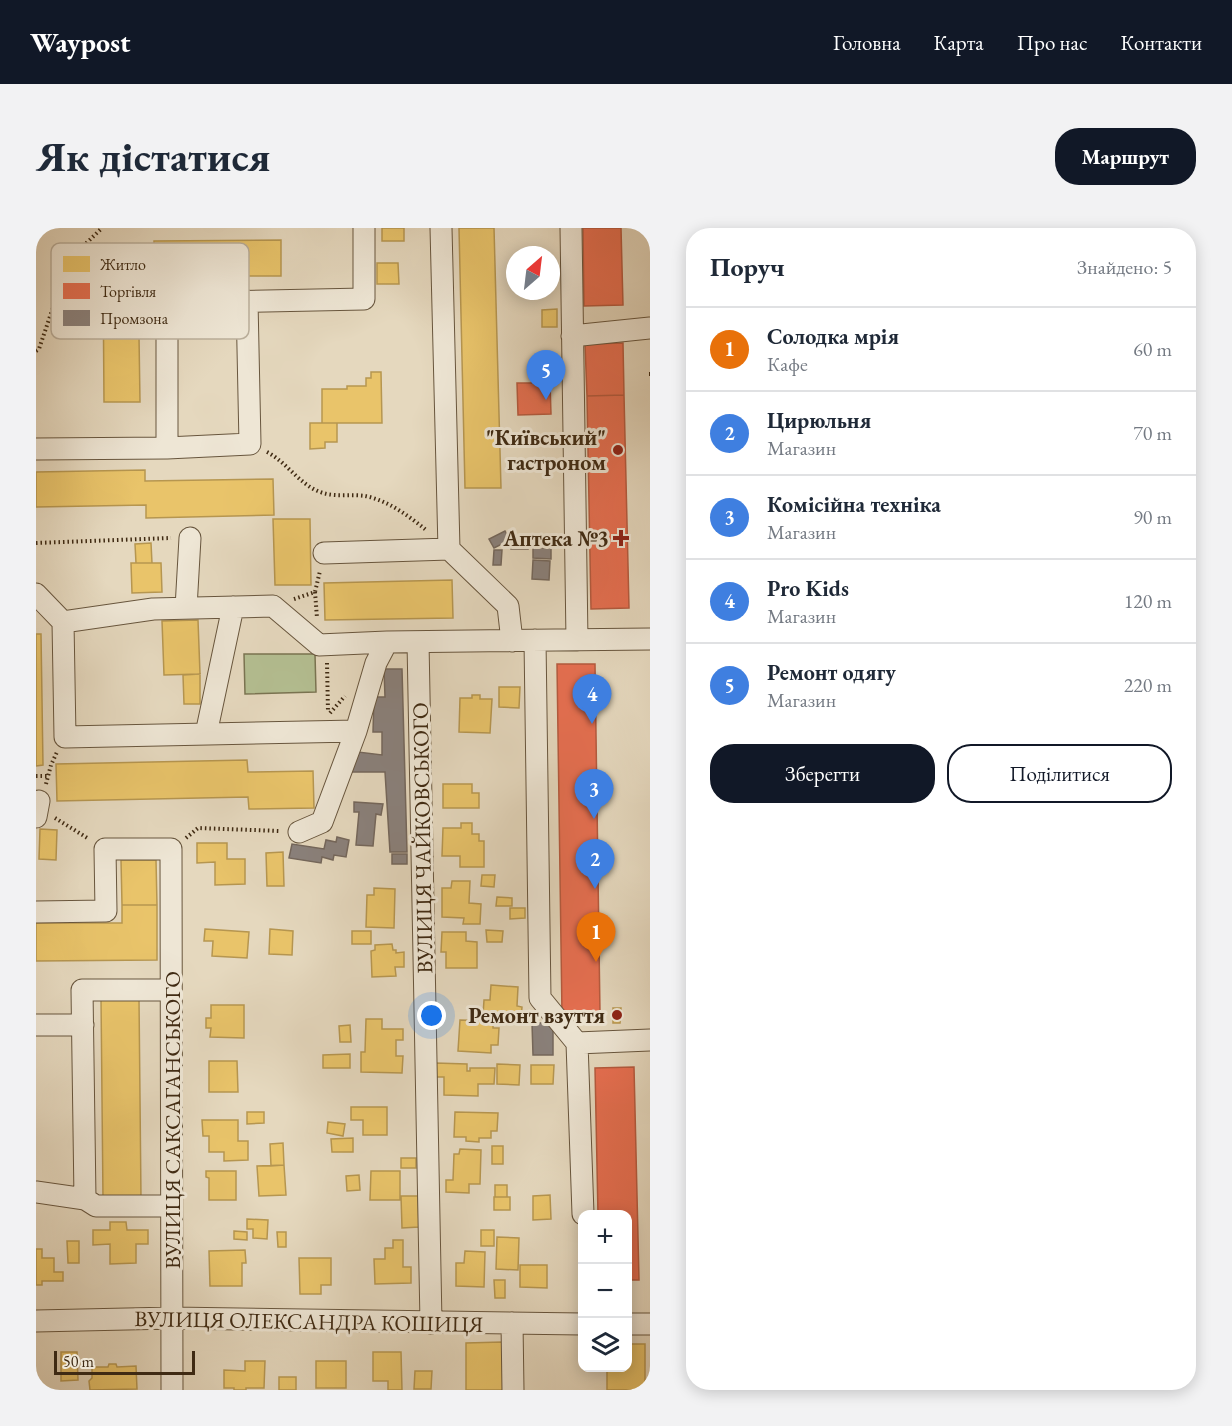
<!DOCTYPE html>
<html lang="uk">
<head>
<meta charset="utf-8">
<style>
	body { margin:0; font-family:"EB Garamond",serif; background:#f2f2f3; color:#1f2937 }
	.controls { position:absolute; right:18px; bottom:18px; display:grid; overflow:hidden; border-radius:12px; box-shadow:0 3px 15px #0003 }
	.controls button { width:54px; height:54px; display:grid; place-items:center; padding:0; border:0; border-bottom:2px solid #e0e1e3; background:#fff; color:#1f2937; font:30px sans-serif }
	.compass { position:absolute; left:470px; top:18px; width:54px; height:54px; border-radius:50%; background:#fff; box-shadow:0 3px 15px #0003; rotate:28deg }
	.scale { position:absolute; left:18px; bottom:15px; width:141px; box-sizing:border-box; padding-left:6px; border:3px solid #3f2a13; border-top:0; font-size:16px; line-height:21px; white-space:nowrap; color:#3f2a13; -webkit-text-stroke:4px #eee6d5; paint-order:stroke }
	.you { position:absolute; left:396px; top:788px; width:21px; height:21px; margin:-15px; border:4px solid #fff; border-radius:50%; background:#1a73e8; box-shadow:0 0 0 9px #1a73e833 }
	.badge { display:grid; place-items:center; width:39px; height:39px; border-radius:50%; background:#111827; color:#fff; font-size:20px; font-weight:700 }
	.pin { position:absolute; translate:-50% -50px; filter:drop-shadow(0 2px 3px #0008) }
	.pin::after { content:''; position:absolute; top:32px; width:21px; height:18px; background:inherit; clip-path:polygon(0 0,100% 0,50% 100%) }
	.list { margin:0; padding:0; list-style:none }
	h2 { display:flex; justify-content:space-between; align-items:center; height:78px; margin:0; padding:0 24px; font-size:26px }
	h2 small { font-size:20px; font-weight:400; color:#747a83 }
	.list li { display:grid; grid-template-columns:39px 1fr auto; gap:18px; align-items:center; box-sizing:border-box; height:84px; padding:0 24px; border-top:2px solid #e0e1e3 }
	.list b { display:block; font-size:22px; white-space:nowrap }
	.list p { margin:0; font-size:20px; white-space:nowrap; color:#747a83 }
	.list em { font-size:20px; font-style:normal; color:#747a83 }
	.actions { display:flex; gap:12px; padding:18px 24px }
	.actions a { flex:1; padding:14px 0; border:2px solid #111827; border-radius:24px; text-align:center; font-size:21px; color:#111827 }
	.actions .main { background:#111827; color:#fff }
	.icon { flex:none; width:33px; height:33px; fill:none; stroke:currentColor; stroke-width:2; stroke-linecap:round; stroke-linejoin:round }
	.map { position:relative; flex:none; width:614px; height:1162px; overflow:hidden; border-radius:24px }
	header { display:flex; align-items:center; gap:36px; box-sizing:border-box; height:84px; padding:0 30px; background:#111827; color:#fff }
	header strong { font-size:28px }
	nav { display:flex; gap:33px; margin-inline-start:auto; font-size:21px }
	.intro { display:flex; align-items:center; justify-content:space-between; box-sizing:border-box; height:144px; padding:0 36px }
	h1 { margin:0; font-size:42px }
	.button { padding:15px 27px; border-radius:24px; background:#111827; color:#fff; font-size:21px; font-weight:700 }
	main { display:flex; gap:36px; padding:0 36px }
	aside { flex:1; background:#fff; border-radius:24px; box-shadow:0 3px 15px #0003 }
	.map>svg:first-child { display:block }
	.green { fill:#b4bf92; stroke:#7a7452; stroke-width:1.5 }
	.homes { fill:#e9c46a; stroke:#b69650; stroke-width:1.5 }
	.shops { fill:#e76f51; stroke:#b55a3e; stroke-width:1.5 }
	.industry { fill:#8a817c; stroke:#74675c; stroke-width:1.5 }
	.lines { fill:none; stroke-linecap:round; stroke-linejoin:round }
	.minor-casing { stroke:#68563e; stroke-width:23 }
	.path { stroke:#3f2a13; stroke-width:4; stroke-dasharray:1.5 3; stroke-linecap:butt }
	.minor { stroke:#eee6d5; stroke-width:21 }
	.poi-dot { fill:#8f2418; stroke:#eee6d5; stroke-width:2 }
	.labels { text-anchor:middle; stroke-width:6; stroke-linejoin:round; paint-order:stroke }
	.poi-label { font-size:22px; font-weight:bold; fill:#3f2a13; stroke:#eee6d5; text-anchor:end }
	.street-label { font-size:22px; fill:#3f2a13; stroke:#eee6d5 }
	.key { fill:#eee6d5; stroke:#baae9b; stroke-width:1.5 }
	.key-label { font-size:16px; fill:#3f2a13 }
</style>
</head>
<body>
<header>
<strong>Waypost</strong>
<nav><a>Головна</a><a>Карта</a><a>Про нас</a><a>Контакти</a></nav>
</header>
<div class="intro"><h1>Як дістатися</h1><a class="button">Маршрут</a></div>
<main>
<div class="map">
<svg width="614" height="1162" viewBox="0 0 614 1162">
	<rect width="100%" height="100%" fill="#e5d8be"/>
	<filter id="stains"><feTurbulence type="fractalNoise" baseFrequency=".00333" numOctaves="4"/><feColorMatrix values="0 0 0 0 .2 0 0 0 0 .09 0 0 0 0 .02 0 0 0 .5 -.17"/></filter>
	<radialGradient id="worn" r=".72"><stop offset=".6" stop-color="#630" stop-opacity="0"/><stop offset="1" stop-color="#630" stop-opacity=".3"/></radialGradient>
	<!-- green -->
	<path class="green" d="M208,426H279L280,464L209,466Z"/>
	<!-- homes -->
	<path class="homes" d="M346,0H368V13H346Z
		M423,0H458L465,260H429Z
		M245,12V48H118V13Z
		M341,35H362L363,56H341Z
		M67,42H102L104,174H68Z
		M521,81V99H506V82Z
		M335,144H345L346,195H286V161H311V158H330V150H335Z
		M274,195H301V214H289V220L274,221Z
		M109,242V253L237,251L238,287L110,290V277L0,279V244Z
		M237,291H274L275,357H239Z
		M115,315L116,335H100L99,316Z
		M95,335H125L126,364L96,365Z
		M416,352L417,390L289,392L288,355Z
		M162,392L164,446L128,447L126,393Z
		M0,406H5L7,537L0,538Z
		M164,446V476H148L147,447Z
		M463,459H484L483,480L463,479Z
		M436,467H444V471H456L454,505L423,504L424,470H436Z
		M211,532L212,544L277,543L278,580L213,581L212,569L21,573L20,536Z
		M407,556H436V565H443V580H407Z
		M425,595H436V606H443V613H448V639H424V628H406L407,600H425Z
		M4,601L21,602L20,632L3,631Z
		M161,615H191V631H209V656L179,657V634L161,635Z
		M247,624L248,658H231L230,625Z
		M85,632H120L121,677H86Z
		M446,647H459L458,659L445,658Z
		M416,653H434L433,675L445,676L444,696H427L428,690L406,689V660H415Z
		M338,660L359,661L358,700L330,699L331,667H338Z
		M461,669L476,670V678H460Z
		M86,677H121V732L0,733V695H86Z
		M474,680H489V690L474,691Z
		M169,701L213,704L211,730L176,728L177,713H168Z
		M234,701L257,703L256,727L233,726Z
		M450,702L467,703L466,714H451Z
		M316,703H335V716H316Z
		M406,704H430V713L441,714V740H410V724H405Z
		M356,716L357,722H360V725L368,724V739H359L360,748L336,749L335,723L339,722V717Z
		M455,757L482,759L481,778L486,779L485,790L447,787L448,772H454Z
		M65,770H103L105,970L67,971Z
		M175,777H208V810L174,809L175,800H170V790H175Z
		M577,780H585L584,795H577Z
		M330,791H346V801H367V812H360V828H367L366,845L325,844V824H329Z
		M424,792L457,793V800H463L462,817H455V825L422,823Z
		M314,797L315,814H304L303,798Z
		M314,826V840H287V827Z
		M173,833H201L202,864H173Z
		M399,835L431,836V843H434V840H459L458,856H442V868L408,867V849H399Z
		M461,836L484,837L483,857L461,856Z
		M495,837H518L517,856H495Z
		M315,879H351V907H327V892H315Z
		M211,884H228V895L211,896Z
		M419,884L462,885L461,903H455V910H443V914L430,913V909H418Z
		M166,892H202V913H212V932L188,933V924H173V908H167Z
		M292,894L309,896L307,908L291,905Z
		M317,910V924H296L295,911Z
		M247,915L248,937L235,938L234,916Z
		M456,918H467V936H456Z
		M424,921L445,922L444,956H433V965L410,964V952H417L418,926H423Z
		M365,930H380V940H365Z
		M248,937L250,967L223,968L221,938Z
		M170,943H200V972H173V950L170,949Z
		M335,943H364V972H334Z
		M323,947L324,962L311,963L310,948Z
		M459,957H471V969H459Z
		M514,967L515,991L497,992V968Z
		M365,968H382L383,999L366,1000Z
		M458,969H474V982H458Z
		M211,991L232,992L231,1011L217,1010V1001H211Z
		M74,994H90L91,1002H112V1016H100V1035L74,1036V1016L57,1017V1002H74Z
		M445,1002H458V1018H445Z
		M198,1003L211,1004V1012L198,1011Z
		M241,1004H250V1019H242Z
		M461,1009L483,1010L482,1042L460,1041Z
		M357,1012H367V1039H375V1055L339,1056L338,1031H349V1020H357Z
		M31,1013H43V1035H32Z
		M0,1021H6V1030H18V1044H27V1053H6V1057H0Z
		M209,1022L210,1035H206V1058H174L173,1023Z
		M429,1023L449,1024L448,1059L420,1058V1035H428Z
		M263,1030H295V1057H285V1066H264Z
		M484,1037H511V1060L484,1059Z
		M458,1052H469V1070H459Z
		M466,1114L467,1162H430V1115Z
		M592,1116H609V1162H571V1140H592Z
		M25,1124H41L42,1152L25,1153Z
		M337,1124H365L366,1162H352V1153H337Z
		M209,1133H229L228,1160H210V1162H198V1160H188V1142L209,1143Z
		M280,1133H310V1160H280Z
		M73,1136H80L81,1139L100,1138L101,1161L54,1162L53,1153L56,1150V1139H72Z
		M379,1143H396L395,1161H378Z
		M243,1149H260V1162H243Z"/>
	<!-- shops -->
	<path class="shops" d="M547,0H585L587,77L548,78Z
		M587,115L588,167L551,168L549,116Z
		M481,155H514L515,186L482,187Z
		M588,167L593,380L555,381L551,168Z
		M521,436H559L564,786L526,787Z
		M598,839L603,1052H592V986H562L559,840Z"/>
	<!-- industry -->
	<path class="industry" d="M469,303L474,312L458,320L453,311Z
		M497,308L514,309L513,318H497Z
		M475,310H492V321H475Z
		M497,320H515V331L497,330Z
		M458,322H466L465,337H457Z
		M497,332L514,333L513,352L496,351Z
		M348,441H366L371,624H354L349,544H312L314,523L346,527V504H337L338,469H349Z
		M318,574L347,576L345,587L340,586L337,618L320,617L323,584H318Z
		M301,609L313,612L310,629L298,627L297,632L286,629L285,635L253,630L256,616L288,621L290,612L300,614Z
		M356,626H371V636H356Z
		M496,795H517V827H497Z"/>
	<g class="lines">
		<!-- minor casing -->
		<g class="minor-casing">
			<path id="minor" d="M405,0L413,321
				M535,0L541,412
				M536,108L614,100
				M131,220V75L328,71V0
				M0,221L131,220L214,216L211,73
				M288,325L413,321L472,378L476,413
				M0,366L27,394L29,509L320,503L340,435L351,414L614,411
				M150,380L154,310
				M27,394L117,381L237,378L283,417L351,414
				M499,412L504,770L541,815L614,812
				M382,414L395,1095
				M170,506L197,379
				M0,589L3,573
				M263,604L286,594L320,503
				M0,684L70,683L69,621H135L136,1162
				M0,797H47
				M541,815L547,986
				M0,964L49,971L60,978H135
				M49,971L46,762H135
				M0,1093L136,1090L546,1096
				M476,1095L477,1162
				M592,1096H614"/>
		</g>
		<!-- path -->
		<path class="path" d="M0,123L3,121L33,32L66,0
			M613,146H614
			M231,224C252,235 264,258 287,265C300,269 316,266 329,268C351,272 373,288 390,302
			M0,315L135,310
			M279,364L281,390
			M258,371L279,364L284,343
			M291,435L292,484
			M294,485L309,468
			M0,548H13
			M10,556L15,537L21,524
			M19,590L53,611
			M150,610L162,600L244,603"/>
		<!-- minor -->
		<use href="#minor" class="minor"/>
	</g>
	<!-- markers -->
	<g class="poi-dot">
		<circle cx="582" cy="222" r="6"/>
		<path d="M582 301h6v6h6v6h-6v6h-6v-6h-6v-6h6z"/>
		<circle cx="581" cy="787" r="6"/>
	</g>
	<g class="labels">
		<!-- poi labels -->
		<g class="poi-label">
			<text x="570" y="217">"Київський"<tspan x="570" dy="25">гастроном</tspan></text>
			<text x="573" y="318">Аптека №3</text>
			<text x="569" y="795">Ремонт взуття</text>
		</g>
		<!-- street labels -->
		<g class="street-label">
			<text transform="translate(386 610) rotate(-91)" y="8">ВУЛИЦЯ ЧАЙКОВСЬКОГО</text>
			<text transform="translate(136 892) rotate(-90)" y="8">ВУЛИЦЯ САКСАГАНСЬКОГО</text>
			<text transform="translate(273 1093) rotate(1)" y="8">ВУЛИЦЯ ОЛЕКСАНДРА КОШИЦЯ</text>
		</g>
	</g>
	<!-- legend -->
	<rect x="15" y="15" width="198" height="96" rx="9" class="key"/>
	<rect x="27" y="28" width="27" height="16" fill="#e9c46a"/>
	<rect x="27" y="55" width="27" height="16" fill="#e76f51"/>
	<rect x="27" y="82" width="27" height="16" fill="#8a817c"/>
	<g class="key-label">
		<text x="64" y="42">Житло</text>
		<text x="64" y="69">Торгівля</text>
		<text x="64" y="96">Промзона</text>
	</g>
	<rect width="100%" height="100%" filter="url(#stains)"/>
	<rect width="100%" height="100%" fill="url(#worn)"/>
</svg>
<div class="controls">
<button>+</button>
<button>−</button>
<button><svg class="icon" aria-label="layers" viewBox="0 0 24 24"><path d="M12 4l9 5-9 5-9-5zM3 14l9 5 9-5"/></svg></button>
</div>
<svg class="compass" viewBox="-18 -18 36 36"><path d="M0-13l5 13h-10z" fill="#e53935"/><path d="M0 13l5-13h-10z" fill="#747a83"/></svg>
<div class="scale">50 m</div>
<div class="you"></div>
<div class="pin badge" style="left:560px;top:734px;background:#e8710a">1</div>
<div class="pin badge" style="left:559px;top:661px;background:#3f7fe0">2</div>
<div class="pin badge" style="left:558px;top:591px;background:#3f7fe0">3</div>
<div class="pin badge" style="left:556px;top:496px;background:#3f7fe0">4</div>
<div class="pin badge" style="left:510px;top:172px;background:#3f7fe0">5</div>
</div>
<aside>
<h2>Поруч<small>Знайдено: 5</small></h2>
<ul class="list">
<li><span class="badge" style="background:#e8710a">1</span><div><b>Солодка мрія</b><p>Кафе</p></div><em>60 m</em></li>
<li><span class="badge" style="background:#3f7fe0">2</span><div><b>Цирюльня</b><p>Магазин</p></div><em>70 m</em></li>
<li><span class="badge" style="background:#3f7fe0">3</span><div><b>Комісійна техніка</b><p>Магазин</p></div><em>90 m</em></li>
<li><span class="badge" style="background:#3f7fe0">4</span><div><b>Pro Kids</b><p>Магазин</p></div><em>120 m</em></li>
<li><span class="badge" style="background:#3f7fe0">5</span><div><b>Ремонт одягу</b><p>Магазин</p></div><em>220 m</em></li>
</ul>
<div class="actions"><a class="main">Зберегти</a><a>Поділитися</a></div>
</aside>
</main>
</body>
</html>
